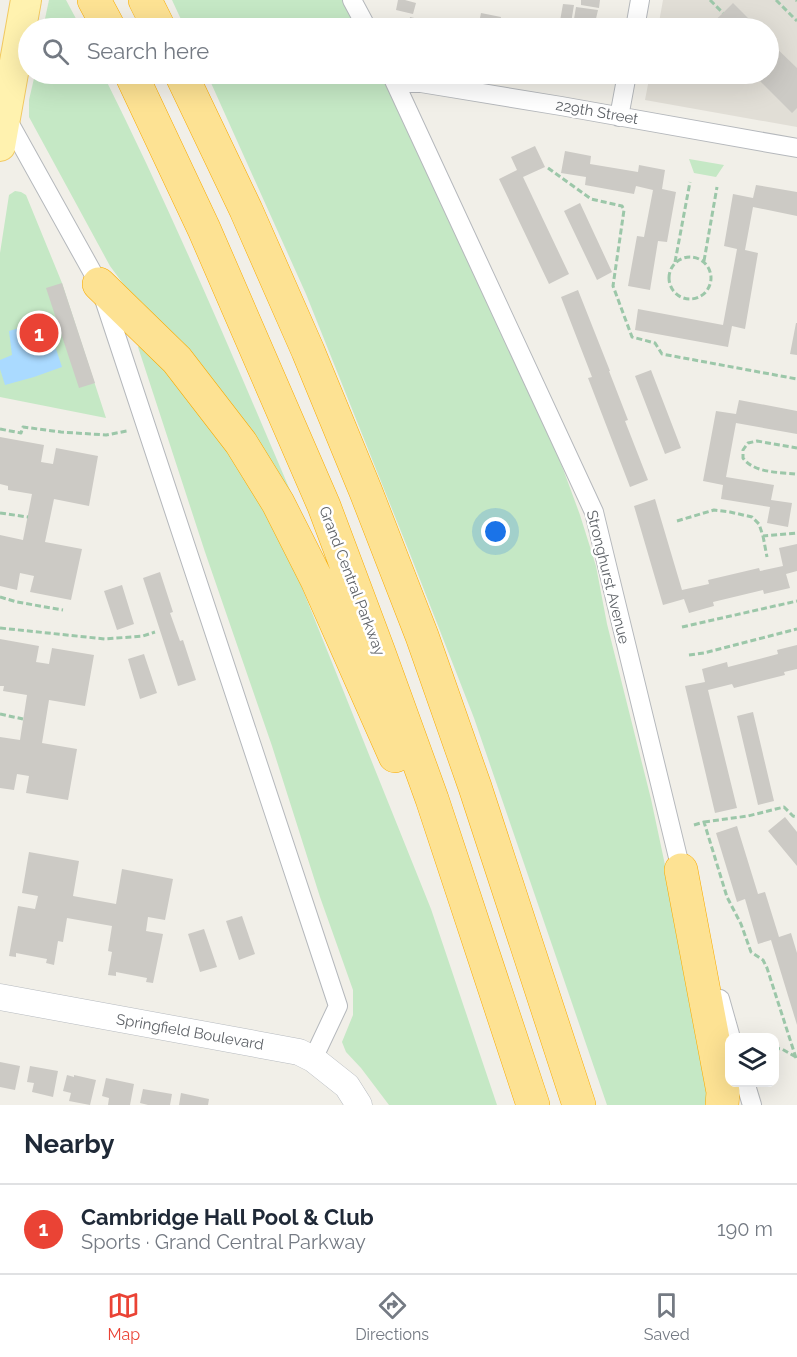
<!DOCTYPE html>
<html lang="en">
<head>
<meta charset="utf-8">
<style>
	body { margin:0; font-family:Raleway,sans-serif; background:#f2f2f3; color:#1f2937 }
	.controls { position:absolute; right:18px; bottom:18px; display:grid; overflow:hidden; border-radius:12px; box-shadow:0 6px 24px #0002 }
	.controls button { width:54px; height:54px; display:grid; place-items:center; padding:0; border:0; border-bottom:2px solid #e0e1e3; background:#fff; color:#1f2937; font:30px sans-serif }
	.you { position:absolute; left:496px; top:532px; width:21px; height:21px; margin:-15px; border:4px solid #fff; border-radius:50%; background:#1a73e8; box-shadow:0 0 0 9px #1a73e833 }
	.badge { display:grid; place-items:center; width:39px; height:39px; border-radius:50%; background:#ea4335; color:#fff; font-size:20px; font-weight:700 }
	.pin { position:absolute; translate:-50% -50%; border:3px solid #fff; box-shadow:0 2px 6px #0006 }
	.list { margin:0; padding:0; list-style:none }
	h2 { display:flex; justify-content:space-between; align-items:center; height:78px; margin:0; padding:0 24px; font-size:26px }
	h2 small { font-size:20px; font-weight:400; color:#747a83 }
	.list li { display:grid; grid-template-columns:39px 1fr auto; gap:18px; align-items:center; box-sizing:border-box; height:90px; padding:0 24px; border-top:2px solid #e0e1e3 }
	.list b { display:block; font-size:22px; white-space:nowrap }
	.list p { margin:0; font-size:20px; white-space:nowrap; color:#747a83 }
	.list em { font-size:20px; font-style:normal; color:#747a83 }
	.icon { flex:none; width:33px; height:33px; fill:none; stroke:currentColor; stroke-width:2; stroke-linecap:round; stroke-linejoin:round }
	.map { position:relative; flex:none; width:797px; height:1105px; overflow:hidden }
	.search { position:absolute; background:#fff; box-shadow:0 6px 24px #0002; left:18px; right:18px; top:18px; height:66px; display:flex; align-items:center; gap:15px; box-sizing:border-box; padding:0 21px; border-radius:33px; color:#747a83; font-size:22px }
	.sheet { height:168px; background:#fff }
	nav { display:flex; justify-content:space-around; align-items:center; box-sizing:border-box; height:84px; border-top:2px solid #e0e1e3; background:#fff; font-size:16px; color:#747a83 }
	nav a { display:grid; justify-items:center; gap:3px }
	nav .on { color:#ea4335 }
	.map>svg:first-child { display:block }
	.education { fill:#e1ded6 }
	.green { fill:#c5e8c5 }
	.water { fill:#aadaff }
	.building { fill:#cccac5 }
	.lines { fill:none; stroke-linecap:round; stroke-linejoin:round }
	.street-casing { stroke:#b5b8bc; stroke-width:20 }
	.secondary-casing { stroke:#b6babf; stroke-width:27 }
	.primary-casing { stroke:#f2c960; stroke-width:32 }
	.highway-casing { stroke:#f9ab00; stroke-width:34 }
	.path { stroke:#9cc7a9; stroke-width:3; stroke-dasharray:6 3; stroke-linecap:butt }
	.street { stroke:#fff; stroke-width:18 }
	.secondary { stroke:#fff; stroke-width:26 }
	.primary { stroke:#fff2af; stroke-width:30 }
	.highway { stroke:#fde293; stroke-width:33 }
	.labels { text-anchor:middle; stroke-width:5; stroke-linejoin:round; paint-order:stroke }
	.street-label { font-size:15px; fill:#5f6368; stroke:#fff }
</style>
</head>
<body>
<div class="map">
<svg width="797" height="1105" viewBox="0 0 797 1105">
	<rect width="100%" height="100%" fill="#f1efe8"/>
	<!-- education -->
	<path class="education" d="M663,0H797V127L645,100L650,74H768V28H658Z"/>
	<!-- green -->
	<path class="green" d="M49,0H66L81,28H43Z
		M172,0H345L360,28H185Z
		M35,74H103C179,226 244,383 311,539L110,266L29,117V100Z
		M207,74H384L406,114L559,458L580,515L596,566L607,624L651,799L716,1105H607L474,718L410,554L306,294Z
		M689,159L724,165L716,177L694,173Z
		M15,191L21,192L26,195L62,283L106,418L0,397V253L9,195Z
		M146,338L249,469L284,543L431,909L497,1105H389L361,1068L346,1052L342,1042L353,1015V990L320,897L272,746L205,552L138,347Z"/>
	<!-- water -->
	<path class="water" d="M29,325L39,346L54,343L62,367L34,377L5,385L0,369V360L12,355L9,331Z"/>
	<!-- building -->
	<path class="building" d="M398,0H405L416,3L413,14L396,10Z
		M581,0H600L599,8L581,5Z
		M733,3L758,28H707L723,13Z
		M563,4L574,5L571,23L560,21Z
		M576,7L598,10L595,23L574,19Z
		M481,13L501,17L499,28H478Z
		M410,17L440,24L439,28H408Z
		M512,19L533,23L532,28H510Z
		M768,40L797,68V108L792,113L753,74H768Z
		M535,146L545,167L523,177L569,274L549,284L499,179L517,170L511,157Z
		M565,151L591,156L590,164L638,172L639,165L665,170L662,189L676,192L667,242L658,241L650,290L628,286L637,236L644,237L653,190L636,186L634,194L585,185L586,177L561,173Z
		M756,185L797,192V216L753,207L745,250L758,253L745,329L732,326L728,347L635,330L638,309L723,325L737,249L724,246L733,194L753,198Z
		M580,203L612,272L597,280L564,211Z
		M62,283L95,383L79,388L46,288Z
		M578,290L610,371H609L628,420L625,421L648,480L630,487L588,378L592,377L561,297Z
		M796,323H797V355L790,354Z
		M651,370L681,448L665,454L635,376Z
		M739,400L797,411V434L736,423L726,477L774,485L771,500L792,503L788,527L767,523L770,507L721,499L723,485L703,481L716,411L736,414Z
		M0,437L44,445L41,462L53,464L56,448L98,456L89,506L54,499L45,542L82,549L71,600L30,592L34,576L20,573L17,590L0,586V535L23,540L32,494L8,490V486L0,484Z
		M655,499L682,590L709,584L708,580L759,568L760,571L783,566L779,548L797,544V571L786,574L790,588L764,594L763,590L713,602L714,606L689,613L684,599L663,605L634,506Z
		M160,572L173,612L170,613L180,641L183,640L196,680L178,686L143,578Z
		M122,585L134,624L117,630L104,591Z
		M0,639L39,646L36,662L49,664L52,648L94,655L85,706L49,700L42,743L77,749L68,800L26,793L29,776L17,774L14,790L0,788V737L20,740L27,695L3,691L4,686H0Z
		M797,645V669L784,672L785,675L734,688L732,684L708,690L737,808L715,813L685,686L705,682L702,669L727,662L728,667L778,654L777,650Z
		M144,654L157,693L140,699L128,659Z
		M753,712L774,801L758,805L737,716Z
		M785,817L797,832V866L768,831Z
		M737,826L758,894L765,892L779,937L791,933L797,953V1025L771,940L758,944L745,899L737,902L716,833Z
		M29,852L79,861L73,896L116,904L122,869L173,879L165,920L148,917L146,931L163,934L153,983L146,982L147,978L116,972V976L108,975L112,952L108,951L112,926L67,918L63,942L58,941L54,965L46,963L47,959L16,953V957L9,956L18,906L35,909L38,896L22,893Z
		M242,916L255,954L239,960L226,921Z
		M204,929L217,967L200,972L188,934Z
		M0,1062L20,1066L15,1090L0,1087Z
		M30,1066L58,1071L53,1097L32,1092L34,1083L27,1082Z
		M67,1075L74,1077V1075L96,1080L90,1105L69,1101L71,1093L63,1091Z
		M106,1078L134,1084L130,1105H108L109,1098L102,1096Z
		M143,1089L172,1094L170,1105H148L140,1103Z
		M181,1093L209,1099L208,1105H179Z"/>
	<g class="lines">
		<!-- street casing -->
		<g class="street-casing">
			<path id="street" d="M352,0L367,28
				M635,28L640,0
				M391,74L594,512L683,878
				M396,83H421L561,106L797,148
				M5,115L99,284L338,1006L313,1059
				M619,117L627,74
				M720,999L731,1038
				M745,1082L752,1105"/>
		</g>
		<!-- secondary casing -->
		<g class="secondary-casing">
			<path id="secondary" d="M0,997L299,1052L313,1059L347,1086L359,1105"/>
		</g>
		<!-- primary casing -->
		<g class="primary-casing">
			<path id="primary" d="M0,146L26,0"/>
		</g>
		<!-- highway casing -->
		<g class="highway-casing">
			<path id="highway" d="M94,0L109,28
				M145,0L159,28
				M131,74L204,229L324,506L378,650L432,799L533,1105
				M181,74L246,210L308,351L366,492L422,636L475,787L579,1105
				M99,284L177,360L241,443L278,503L317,580L395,756
				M681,870L723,1092L722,1105"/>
		</g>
		<!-- path -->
		<path class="path" d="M710,0L723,13
			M776,0L797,21
			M796,0L797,1
			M548,168L591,199L622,206L624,210L613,286L632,337L655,343L662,354L797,379
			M669 278a21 21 0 1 1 42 0a21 21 0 1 1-42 0Z
			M704,261L717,187
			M675,262L690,182
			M0,429L21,433L23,427L61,432L106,435L127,431
			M795,474C778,472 754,473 743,458V450L748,443L757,441L797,448
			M0,513L28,517
			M677,521L714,510L730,512L752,517L759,524L763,536L797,533
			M763,536L767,557
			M0,597L17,602L63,610
			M682,627L797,601
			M0,628L105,639L143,636L155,632
			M689,655L704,653L797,629
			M0,714L23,719
			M704,822L748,816L784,807L793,816L797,817
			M694,825L704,822L727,897L741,924L751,952L763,960L767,968L796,1058
			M774,1048L782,1049L796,1057"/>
		<!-- street -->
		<use href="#street" class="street"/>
		<!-- secondary -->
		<use href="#secondary" class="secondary"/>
		<!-- primary -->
		<use href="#primary" class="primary"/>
		<!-- highway -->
		<use href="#highway" class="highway"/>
	</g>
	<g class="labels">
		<!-- street labels -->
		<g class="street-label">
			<text transform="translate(597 112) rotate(10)" y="5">229th Street</text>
			<text transform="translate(608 577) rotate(76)" y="5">Stronghurst Avenue</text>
			<text transform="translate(352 581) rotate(69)" y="5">Grand Central Parkway</text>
			<text transform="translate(190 1032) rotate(10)" y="5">Springfield Boulevard</text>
		</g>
	</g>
</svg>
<div class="controls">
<button><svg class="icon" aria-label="layers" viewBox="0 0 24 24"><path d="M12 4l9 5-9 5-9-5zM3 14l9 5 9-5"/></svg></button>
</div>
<div class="you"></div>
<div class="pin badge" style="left:39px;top:333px">1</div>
<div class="search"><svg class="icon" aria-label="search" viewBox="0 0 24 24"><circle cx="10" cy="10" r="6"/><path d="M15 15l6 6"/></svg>Search here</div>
</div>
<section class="sheet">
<h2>Nearby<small></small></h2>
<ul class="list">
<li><span class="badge">1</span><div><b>Cambridge Hall Pool &amp; Club</b><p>Sports · Grand Central Parkway</p></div><em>190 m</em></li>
</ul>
</section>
<nav>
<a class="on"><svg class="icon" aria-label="map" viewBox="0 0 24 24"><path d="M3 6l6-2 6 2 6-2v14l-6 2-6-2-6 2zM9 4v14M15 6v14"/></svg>Map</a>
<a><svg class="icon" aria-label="directions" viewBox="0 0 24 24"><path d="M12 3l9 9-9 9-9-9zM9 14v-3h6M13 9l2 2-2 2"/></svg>Directions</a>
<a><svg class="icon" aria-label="saved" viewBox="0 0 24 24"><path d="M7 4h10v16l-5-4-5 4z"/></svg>Saved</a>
</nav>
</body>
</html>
